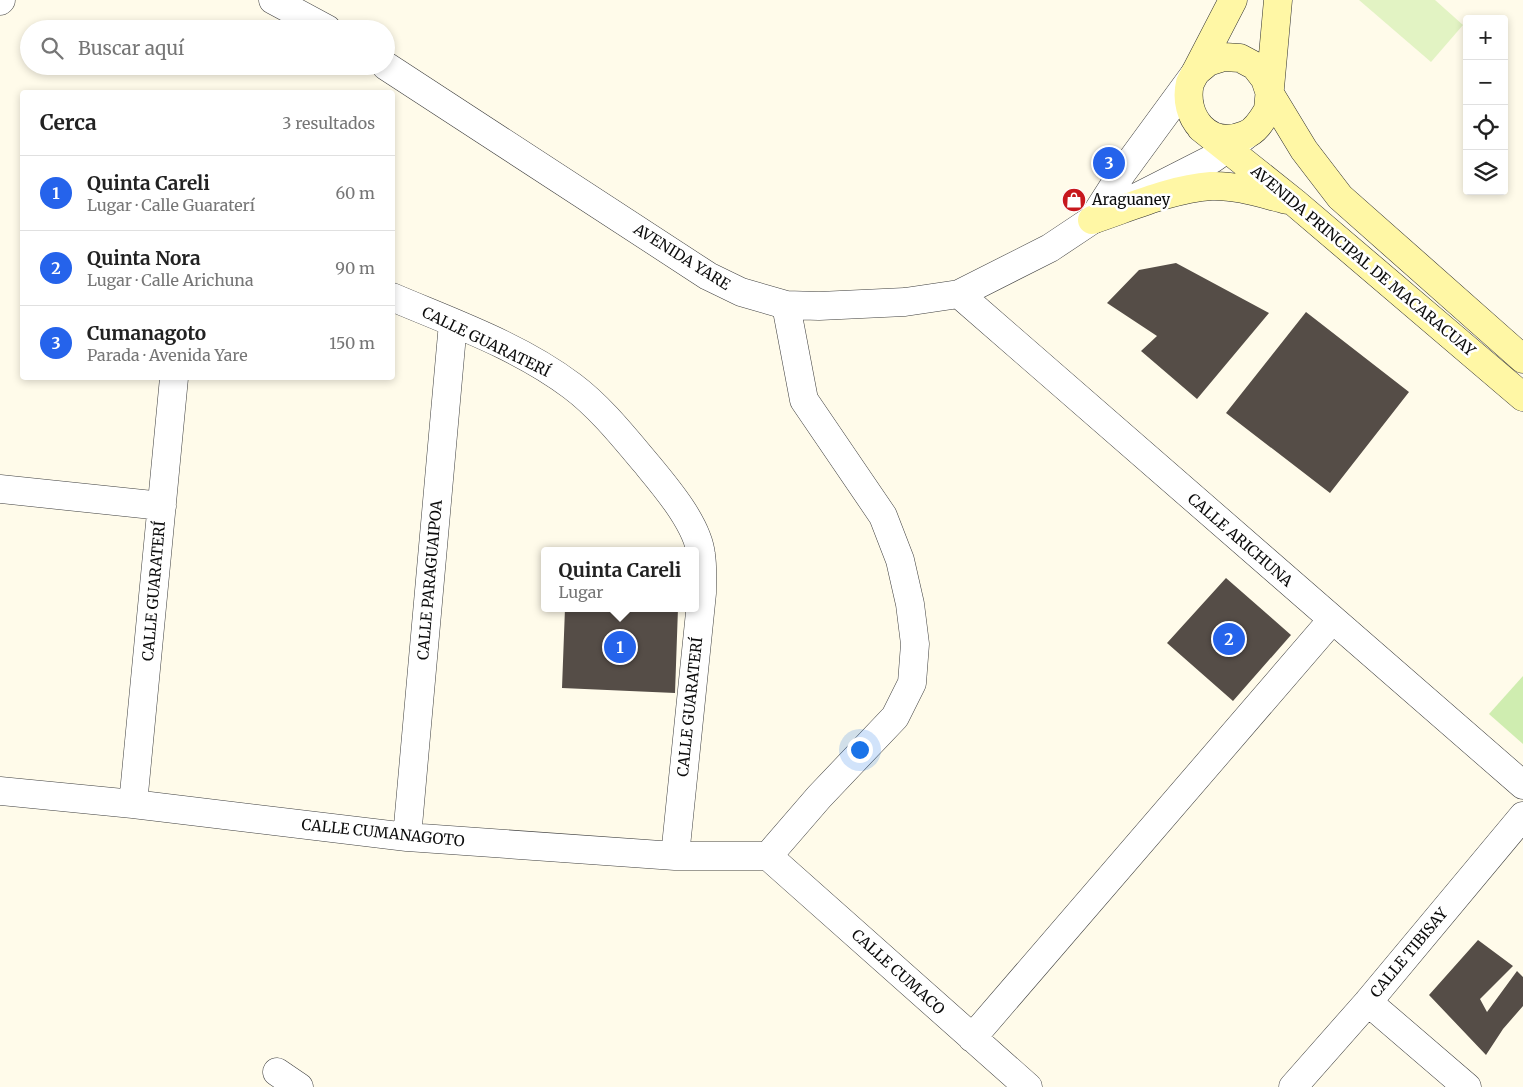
<!DOCTYPE html>
<html lang="es">
<head>
<meta charset="utf-8">
<style>
	body { margin:0; font-family:Merriweather,serif; background:#f2f2f2; color:#222 }
	.controls { position:absolute; right:15px; top:15px; display:grid; overflow:hidden; border-radius:5px; box-shadow:0 2px 8px #0003 }
	.controls button { width:45px; height:45px; display:grid; place-items:center; padding:0; border:0; border-bottom:1px solid #e0e0e0; background:#fff; color:#222; font:25px sans-serif }
	.you { position:absolute; left:859px; top:749px; width:18px; height:18px; margin:-12px; border:4px solid #fff; border-radius:50%; background:#1a73e8; box-shadow:0 0 0 8px #1a73e833 }
	.badge { display:grid; place-items:center; width:32px; height:32px; border-radius:50%; background:#2563eb; color:#fff; font-size:16px; font-weight:700 }
	.pin { position:absolute; translate:-50% -50%; border:2px solid #fff; box-shadow:0 1px 5px #0006 }
	.popup { position:absolute; left:541px; top:547px; width:158px; height:65px; box-sizing:border-box; display:grid; place-content:center; border-radius:5px; background:#fff; filter:drop-shadow(0 1px 4px #0005); font-size:16px; white-space:nowrap; color:#767676 }
	.popup b { font-size:19px; color:#222 }
	.popup::after { content:''; position:absolute; left:50%; top:100%; margin-left:-10px; border:10px solid transparent; border-top-color:#fff }
	.list { margin:0; padding:0; list-style:none }
	h2 { display:flex; justify-content:space-between; align-items:center; height:65px; margin:0; padding:0 20px; font-size:21px }
	h2 small { font-size:16px; font-weight:400; color:#767676 }
	.list li { display:grid; grid-template-columns:32px 1fr auto; gap:15px; align-items:center; box-sizing:border-box; height:75px; padding:0 20px; border-top:1px solid #e0e0e0 }
	.list b { display:block; font-size:19px; white-space:nowrap }
	.list p { margin:0; font-size:16px; white-space:nowrap; color:#767676 }
	.list em { font-size:16px; font-style:normal; color:#767676 }
	.icon { flex:none; width:28px; height:28px; fill:none; stroke:currentColor; stroke-width:2; stroke-linecap:round; stroke-linejoin:round }
	.map { position:relative; flex:none; width:1523px; height:1087px; overflow:hidden }
	.search { position:absolute; background:#fff; box-shadow:0 2px 8px #0003; left:20px; top:20px; width:375px; height:55px; display:flex; align-items:center; gap:12px; box-sizing:border-box; padding:0 18px; border-radius:28px; color:#767676; font-size:19px }
	.panel { position:absolute; background:#fff; box-shadow:0 2px 8px #0003; left:20px; top:90px; width:375px; height:290px; border-radius:5px }
	.map>svg:first-child { display:block }
	.green { fill:#cfedb0 }
	.pitch { fill:#e2f3c3 }
	.building { fill:#554d47 }
	.lines { fill:none; stroke-linecap:round; stroke-linejoin:round }
	.street-casing { stroke:#3f3f3f; stroke-width:29 }
	.secondary-casing { stroke:#2e2e2e; stroke-width:29 }
	.street { stroke:#fff; stroke-width:28 }
	.secondary { stroke:#fff7a5; stroke-width:28 }
	.labels { text-anchor:middle; stroke-width:5; stroke-linejoin:round; paint-order:stroke }
	.poi-label { font-size:15px; fill:#0c0c0c; stroke:#fff; text-anchor:start }
	.street-label { font-size:15px; fill:#0c0c0c; stroke:#fff }
</style>
</head>
<body>
<div class="map">
<svg width="1523" height="1087" viewBox="0 0 1523 1087">
	<rect width="100%" height="100%" fill="#fffbea"/>
	<!-- green -->
	<path class="green" d="M1523,676V744L1489,714Z"/>
	<!-- pitch -->
	<path class="pitch" d="M1359,0H1435L1463,25L1431,62Z"/>
	<!-- building -->
	<path class="building" d="M1176,263L1269,313L1197,399L1141,351L1157,336L1107,303L1139,270Z
		M1306,312L1409,392L1330,493L1226,413Z
		M1226,578L1291,635L1233,701L1167,643Z
		M565,608H678L675,693L562,688Z
		M1478,940L1513,966L1480,999L1487,1012L1517,971L1523,977V1006L1503,1029L1486,1055L1429,995Z"/>
	<g class="lines">
		<!-- street casing -->
		<g class="street-casing">
			<path id="street" d="M273,0L327,29
				M0,1L1,0
				M386,66L708,276L741,292L786,305L819,306L905,302L959,294L1050,248L1092,220L1212,159L1245,136
				M1092,220L1122,173L1196,72
				M959,294L1523,785
				M392,297C453,323 519,346 572,386C600,407 623,436 645,462C664,485 698,524 701,555C703,567 702,580 702,593L675,856
				M0,489L162,506
				M0,791L133,804L407,837L675,856H768
				M133,804L174,378
				M407,837L453,323
				M768,856L819,797L895,717L912,683L915,644L910,604L900,560L883,516L804,400L786,305
				M768,856L1028,1087
				M1368,1002L1467,1087
				M972,1038L1332,620
				M277,1072L299,1087
				M1293,1087L1368,1002L1523,816"/>
		</g>
		<!-- secondary casing -->
		<g class="secondary-casing">
			<path id="secondary" d="M1233,0L1190,83C1182,117 1209,150 1245,135C1256,131 1262,120 1268,110L1278,0
				M1196,72L1208,62L1224,57L1240,58L1255,66L1265,79L1270,94L1304,150L1340,197L1523,359
				M1201,128L1294,202L1523,397
				M1092,220C1131,207 1171,189 1211,186C1236,185 1263,194 1287,200"/>
		</g>
		<!-- street -->
		<use href="#street" class="street"/>
		<!-- secondary -->
		<use href="#secondary" class="secondary"/>
	</g>
	<!-- icons -->
	<defs>
		<g id="shop-disc" transform="scale(1.25)"><circle r="9.5" fill="#c7181d" stroke="#fff"/><path d="M-5-2.5h2.3a2.7 3.5 0 0 1 5.4 0H5L5.5 6h-11ZM-1.5-2.5h3a1.5 2.3 0 0 0-3 0Z" fill="#fff"/></g>
	</defs>
	<g fill-rule="evenodd">
		<use href="#shop-disc" x="1074" y="200"/>
	</g>
	<g class="labels">
		<!-- poi labels -->
		<g class="poi-label">
			<text x="1092" y="205">Araguaney</text>
		</g>
		<!-- street labels -->
		<g class="street-label">
			<text transform="translate(682 257) rotate(32)" y="5">AVENIDA YARE</text>
			<text transform="translate(1363 261) rotate(40)" y="5">AVENIDA PRINCIPAL DE MACARACUAY</text>
			<text transform="translate(486 342) rotate(26)" y="5">CALLE GUARATERÍ</text>
			<text transform="translate(1240 540) rotate(41)" y="5">CALLE ARICHUNA</text>
			<text transform="translate(430 580) rotate(-85)" y="5">CALLE PARAGUAIPOA</text>
			<text transform="translate(154 591) rotate(-85)" y="5">CALLE GUARATERÍ</text>
			<text transform="translate(690 707) rotate(-84)" y="5">CALLE GUARATERÍ</text>
			<text transform="translate(383 833) rotate(6)" y="5">CALLE CUMANAGOTO</text>
			<text transform="translate(1409 953) rotate(-50)" y="5">CALLE TIBISAY</text>
			<text transform="translate(898 972) rotate(42)" y="5">CALLE CUMACO</text>
		</g>
	</g>
</svg>
<div class="controls">
<button>+</button>
<button>−</button>
<button><svg class="icon" aria-label="locate" viewBox="0 0 24 24"><circle cx="12" cy="12" r="6"/><path d="M12 2v4M12 18v4M2 12h4M18 12h4"/></svg></button>
<button><svg class="icon" aria-label="layers" viewBox="0 0 24 24"><path d="M12 4l9 5-9 5-9-5zM3 14l9 5 9-5"/></svg></button>
</div>
<div class="you"></div>
<div class="pin badge" style="left:620px;top:647px">1</div>
<div class="popup"><b>Quinta Careli</b>Lugar</div>
<div class="pin badge" style="left:1229px;top:639px">2</div>
<div class="pin badge" style="left:1109px;top:163px">3</div>
<div class="search"><svg class="icon" aria-label="search" viewBox="0 0 24 24"><circle cx="10" cy="10" r="6"/><path d="M15 15l6 6"/></svg>Buscar aquí</div>
<section class="panel">
<h2>Cerca<small>3 resultados</small></h2>
<ul class="list">
<li><span class="badge">1</span><div><b>Quinta Careli</b><p>Lugar · Calle Guaraterí</p></div><em>60 m</em></li>
<li><span class="badge">2</span><div><b>Quinta Nora</b><p>Lugar · Calle Arichuna</p></div><em>90 m</em></li>
<li><span class="badge">3</span><div><b>Cumanagoto</b><p>Parada · Avenida Yare</p></div><em>150 m</em></li>
</ul>
</section>
</div>
</body>
</html>
